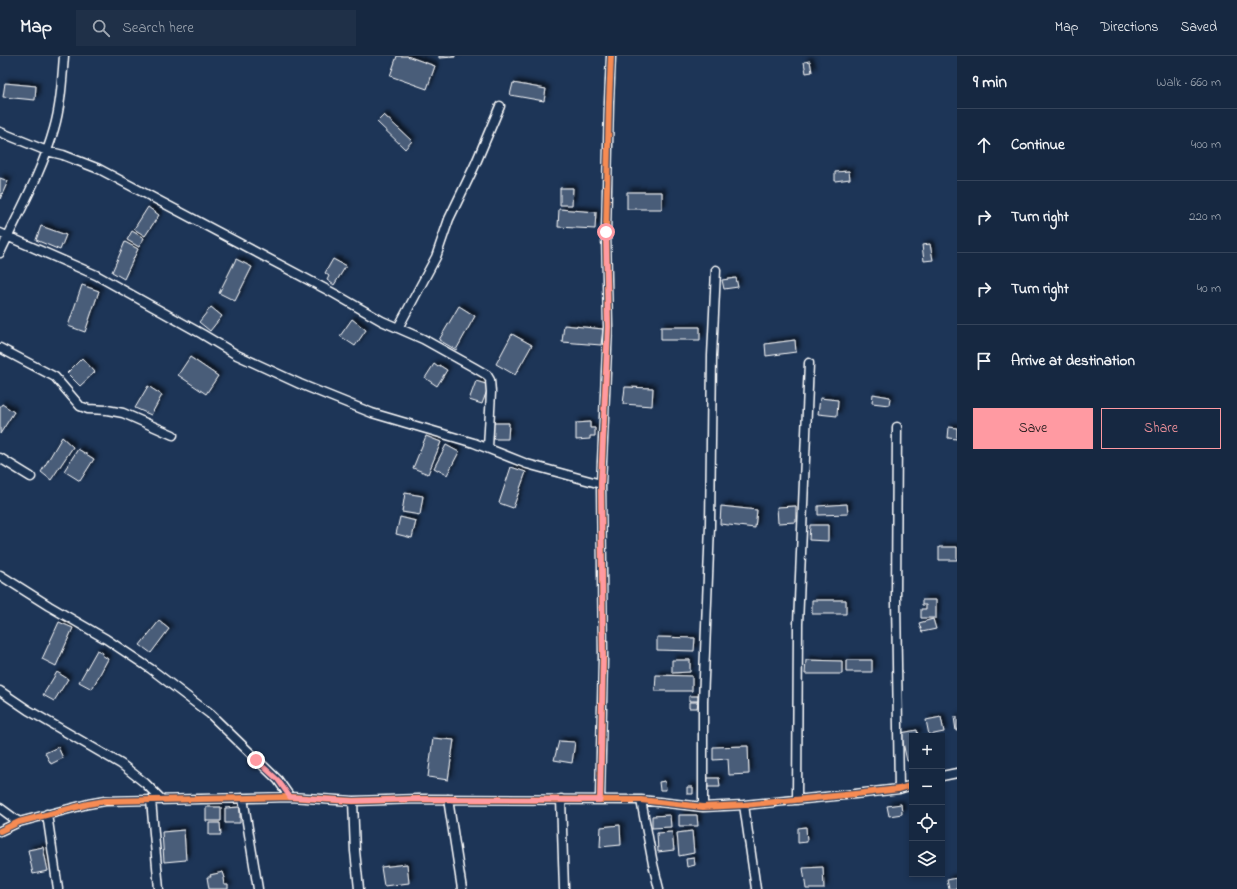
<!DOCTYPE html>
<html lang="en">
<head>
<meta charset="utf-8">
<style>
	body { margin:0; font-family:"Indie Flower",sans-serif; background:#1f3048; color:#f1f3f6 }
	.controls { position:absolute; right:12px; bottom:12px; display:grid; overflow:hidden; border-radius:0px; box-shadow:0 2px 6px #0003 }
	.controls button { width:36px; height:36px; display:grid; place-items:center; padding:0; border:0; border-bottom:1px solid #35445a; background:#162841; color:#f1f3f6; font:20px sans-serif }
	.stop { position:absolute; width:12px; height:12px; margin:-9px; border:3px solid #ff9aa2; border-radius:50%; background:#fff }
	.stop.end { background:#ff9aa2; border-color:#fff; box-shadow:0 1px 4px #0008 }
	.list { margin:0; padding:0; list-style:none }
	h2 { display:flex; justify-content:space-between; align-items:center; height:52px; margin:0; padding:0 16px; font-size:17px }
	h2 small { font-size:13px; font-weight:400; color:#9ea6b1 }
	.list li { display:grid; grid-template-columns:26px 1fr auto; gap:12px; align-items:center; box-sizing:border-box; height:72px; padding:0 16px; border-top:1px solid #35445a }
	.list b { display:block; font-size:15px; white-space:nowrap }
	.list em { font-size:13px; font-style:normal; color:#9ea6b1 }
	.actions { display:flex; gap:8px; padding:12px 16px }
	.actions a { flex:1; padding:9px 0; border:1px solid #ff9aa2; border-radius:0px; text-align:center; font-size:14px; color:#ff9aa2 }
	.actions .main { background:#ff9aa2; color:#111 }
	.icon { flex:none; width:22px; height:22px; fill:none; stroke:currentColor; stroke-width:2; stroke-linecap:round; stroke-linejoin:round }
	.map { position:relative; flex:none; width:957px; height:833px; overflow:hidden }
	header { display:flex; align-items:center; gap:24px; box-sizing:border-box; height:56px; padding:0 20px; background:#162841; border-bottom:1px solid #35445a }
	header strong { font-size:19px }
	nav { display:flex; gap:22px; margin-inline-start:auto; font-size:14px }
	.search { width:280px; height:36px; background:#1f3048; display:flex; align-items:center; gap:10px; box-sizing:border-box; padding:0 14px; border-radius:0px; color:#9ea6b1; font-size:15px }
	main { display:flex }
	aside { flex:1; background:#162841 }
	.map>svg:first-child { display:block }
	.building { fill:#4a5d79; stroke:#fff; filter:url(#shadow) }
	.lines { fill:none; stroke-linecap:round; stroke-linejoin:round }
	.street-casing { stroke:#fff; stroke-width:11 }
	.street { stroke:#1d3557; stroke-width:8 }
	.cycleway-casing { stroke:#1d3557; stroke-width:8 }
	.cycleway { stroke:#f68b52; stroke-width:6 }
	.route { stroke:#ff9aa2; stroke-width:5 }
</style>
</head>
<body>
<header>
<strong>Map</strong>
<div class="search"><svg class="icon" aria-label="search" viewBox="0 0 24 24"><circle cx="10" cy="10" r="6"/><path d="M15 15l6 6"/></svg>Search here</div>
<nav><a>Map</a><a>Directions</a><a>Saved</a></nav>
</header>
<main>
<div class="map">
<svg width="957" height="833" viewBox="0 0 957 833">
	<defs>
		<filter id="shadow"><feDropShadow dx="3.5" dy="-3.5" stdDeviation="2" flood-color="#0009"/></filter>
	</defs>
	<rect width="100%" height="100%" fill="#1d3557"/>
	<filter id="ink" filterUnits="userSpaceOnUse"><feTurbulence type="fractalNoise" baseFrequency=".025" numOctaves="2"/><feDisplacementMap in="SourceGraphic" scale="8" xChannelSelector="R" yChannelSelector="G"/><feConvolveMatrix kernelMatrix="1 2 1 2 8 2 1 2 1" color-interpolation-filters="sRGB"/></filter>
	<g filter="url(#ink)">
		<!-- building -->
		<path class="building" d="M397,0H407L435,10L427,33L390,20Z
			M439,0H455V1L439,2Z
			M810,5L812,16L806,17L804,6Z
			M5,27L36,30L35,44L3,41Z
			M513,27L546,33L544,45L510,39Z
			M384,59L412,85L405,93L377,66Z
			M849,115L850,123L835,125V116Z
			M0,122L8,125L0,143Z
			M560,132H573L572,149H560Z
			M627,136H662V153H627Z
			M148,151L159,159L145,180L134,173Z
			M559,153L596,156L595,173L558,171Z
			M41,170L66,179L60,194L36,184Z
			M132,175L144,182L139,191L127,184Z
			M125,186L138,193L124,223L112,216Z
			M930,188L933,204L924,205L922,189Z
			M236,203L252,211L235,245L219,237Z
			M333,203L346,210L334,229L327,224L329,220L325,217Z
			M736,222L738,231L724,233L722,224Z
			M82,229L99,235L85,276L68,270Z
			M459,250L475,260L456,294L439,284Z
			M211,251L222,260L210,275L199,266Z
			M352,263L366,274L355,290L340,280Z
			M564,269L603,273L601,289L562,286Z
			M661,271H700V284H661Z
			M512,278L532,289L515,319L496,308Z
			M795,284L796,296L766,300L765,288Z
			M190,301L218,320L206,338L178,319Z
			M82,302L95,316L80,330L67,317Z
			M434,308L438,311L439,309L447,314L437,330L425,322Z
			M476,325L489,329L482,348L469,344Z
			M148,330L162,339L151,359L135,352Z
			M625,331L653,332L652,350L623,348Z
			M873,338L890,341L889,349L872,347Z
			M820,342L838,344L837,360L818,358Z
			M2,348L14,356L0,378V351Z
			M590,366V372H595V380H590V383L576,384V367Z
			M491,367H509L508,383H490Z
			M949,371L957,372V383L948,382Z
			M426,380L441,386L428,418L413,412Z
			M62,381L73,391L51,424L41,416Z
			M446,389L459,396L447,419L434,412Z
			M78,393L94,403L80,425L64,415Z
			M511,411L526,416L513,452L499,447Z
			M405,437L423,440L420,459L402,456Z
			M847,448L848,458L818,459V450Z
			M721,450L757,454L755,472L720,468Z
			M796,450V466L778,467L777,451Z
			M400,461L416,465L412,482L396,478Z
			M810,469H828V485L809,484Z
			M939,491H957V504H939Z
			M812,544H846V558H812Z
			M922,544H936V562H921V553H926V549H922Z
			M933,563L936,573L922,576L919,567Z
			M159,565L169,573L151,597L140,589Z
			M59,566L73,572L56,610L42,603Z
			M657,581L695,582L694,595L657,594Z
			M97,594L103,597L102,599L108,603L92,633L79,626Z
			M672,604H690V616L672,617Z
			M806,604L842,605V618H805Z
			M846,604H872V616H846Z
			M57,616L68,623L54,645L43,639Z
			M656,619L692,620V635H655Z
			M689,640H698V645H689Z
			M689,646H698L697,652H689Z
			M941,661L944,676L929,679L926,664Z
			M954,661H957V675H956Z
			M917,674L918,680H912V704L907,705L901,677Z
			M433,682L454,684L448,724L428,721Z
			M559,685L575,686L572,707L554,704Z
			M748,690L749,718L729,719L728,703L713,704V691Z
			M58,691L63,702L51,708L45,697Z
			M707,722H719L720,731H707Z
			M665,725L666,734H660L659,726Z
			M687,731H693V738H687Z
			M901,748L902,758L889,760L887,750Z
			M206,751H221V765H206Z
			M240,751V767H225V752Z
			M670,759L671,771L652,772V760Z
			M679,759H697L698,770H679Z
			M209,767H220L221,779H209Z
			M620,769L621,789L600,791L601,771Z
			M806,771L807,786L798,787V772Z
			M184,774L186,804L164,806L162,776Z
			M692,775L694,797L679,800L677,777Z
			M672,776L674,794L658,796L657,777Z
			M43,791L48,815L33,818L28,794Z
			M694,802L695,809L687,811L686,803Z
			M407,808L409,827L384,830L381,811Z
			M823,811L824,833H806L803,812Z
			M223,816L225,822H223L224,829H228V833H209L207,821H211L210,819Z
			M957,822V833H949L947,824Z"/>
		<g class="lines">
			<!-- street casing -->
			<g class="street-casing">
				<path id="street" d="M0,76L47,95L63,99L99,113L335,238L382,265L423,283L475,312L487,319L490,324L491,336L488,392
					M0,177L96,219L202,278L237,299L300,328L372,357L474,387L527,408L601,428
					M0,197C19,156 42,116 54,73C61,49 62,24 64,0
					M398,272L436,201L449,163L475,109L500,50
					M0,292L55,321L80,350L88,353L107,354L123,357L173,379
					M897,371L896,545L899,733
					M0,402L31,421
					M0,519L49,550L106,583L151,613L210,658L278,724L290,741
					M0,635L28,654L121,708L145,727L161,743
					M942,720L957,717
					M243,742L258,833
					M448,743L462,833
					M561,743L564,833
					M151,744L159,833
					M600,744L603,601L601,428L608,271L606,176L609,46L611,0
					M641,744L653,808L659,833
					M797,744L798,568L809,307
					M353,745L355,795L359,833
					M744,749L756,833
					M703,751V646L710,470L712,300L716,214
					M0,752L19,766
					M47,758L58,833
					M0,775L19,766L88,748L105,745L290,741L353,745L419,743L641,744L703,751L744,749L855,738L899,733L912,729"/>
			</g>
			<!-- street -->
			<use href="#street" class="street"/>
			<!-- cycleway casing -->
			<g class="cycleway-casing">
				<path id="cycleway" d="M600,744L603,601L601,428L608,271L606,176L609,46L611,0
					M0,775L19,766L88,748L105,745L290,741L353,745L419,743L641,744L703,751L744,749L855,738L899,733L912,729"/>
			</g>
			<!-- cycleway -->
			<use href="#cycleway" class="cycleway"/>
		</g>
	</g>
	<g class="lines" filter="url(#ink)">
		<!-- route -->
		<path class="route" d="M256,704L278,724L290,741L353,745L419,743L600,744L603,601L601,428L608,271L606,176"/>
	</g>
</svg>
<div class="controls">
<button>+</button>
<button>−</button>
<button><svg class="icon" aria-label="locate" viewBox="0 0 24 24"><circle cx="12" cy="12" r="6"/><path d="M12 2v4M12 18v4M2 12h4M18 12h4"/></svg></button>
<button><svg class="icon" aria-label="layers" viewBox="0 0 24 24"><path d="M12 4l9 5-9 5-9-5zM3 14l9 5 9-5"/></svg></button>
</div>
<div class="stop" style="left:606px;top:176px"></div>
<div class="stop end" style="left:256px;top:704px"></div>
</div>
<aside>
<h2>9 min<small>Walk · 660 m</small></h2>
<ul class="list">
<li><svg class="icon" aria-label="ahead" viewBox="0 0 24 24"><path d="M12 20V5M6 11l6-6 6 6"/></svg><div><b>Continue</b></div><em>400 m</em></li>
<li><svg class="icon" aria-label="right" viewBox="0 0 24 24"><path d="M7 20v-9h11M14 6l5 5-5 5"/></svg><div><b>Turn right</b></div><em>220 m</em></li>
<li><svg class="icon" aria-label="right" viewBox="0 0 24 24"><path d="M7 20v-9h11M14 6l5 5-5 5"/></svg><div><b>Turn right</b></div><em>40 m</em></li>
<li><svg class="icon" aria-label="arrive" viewBox="0 0 24 24"><path d="M6 21V4h12l-3 4 3 4H6"/></svg><div><b>Arrive at destination</b></div></li>
</ul>
<div class="actions"><a class="main">Save</a><a>Share</a></div>
</aside>
</main>
</body>
</html>
